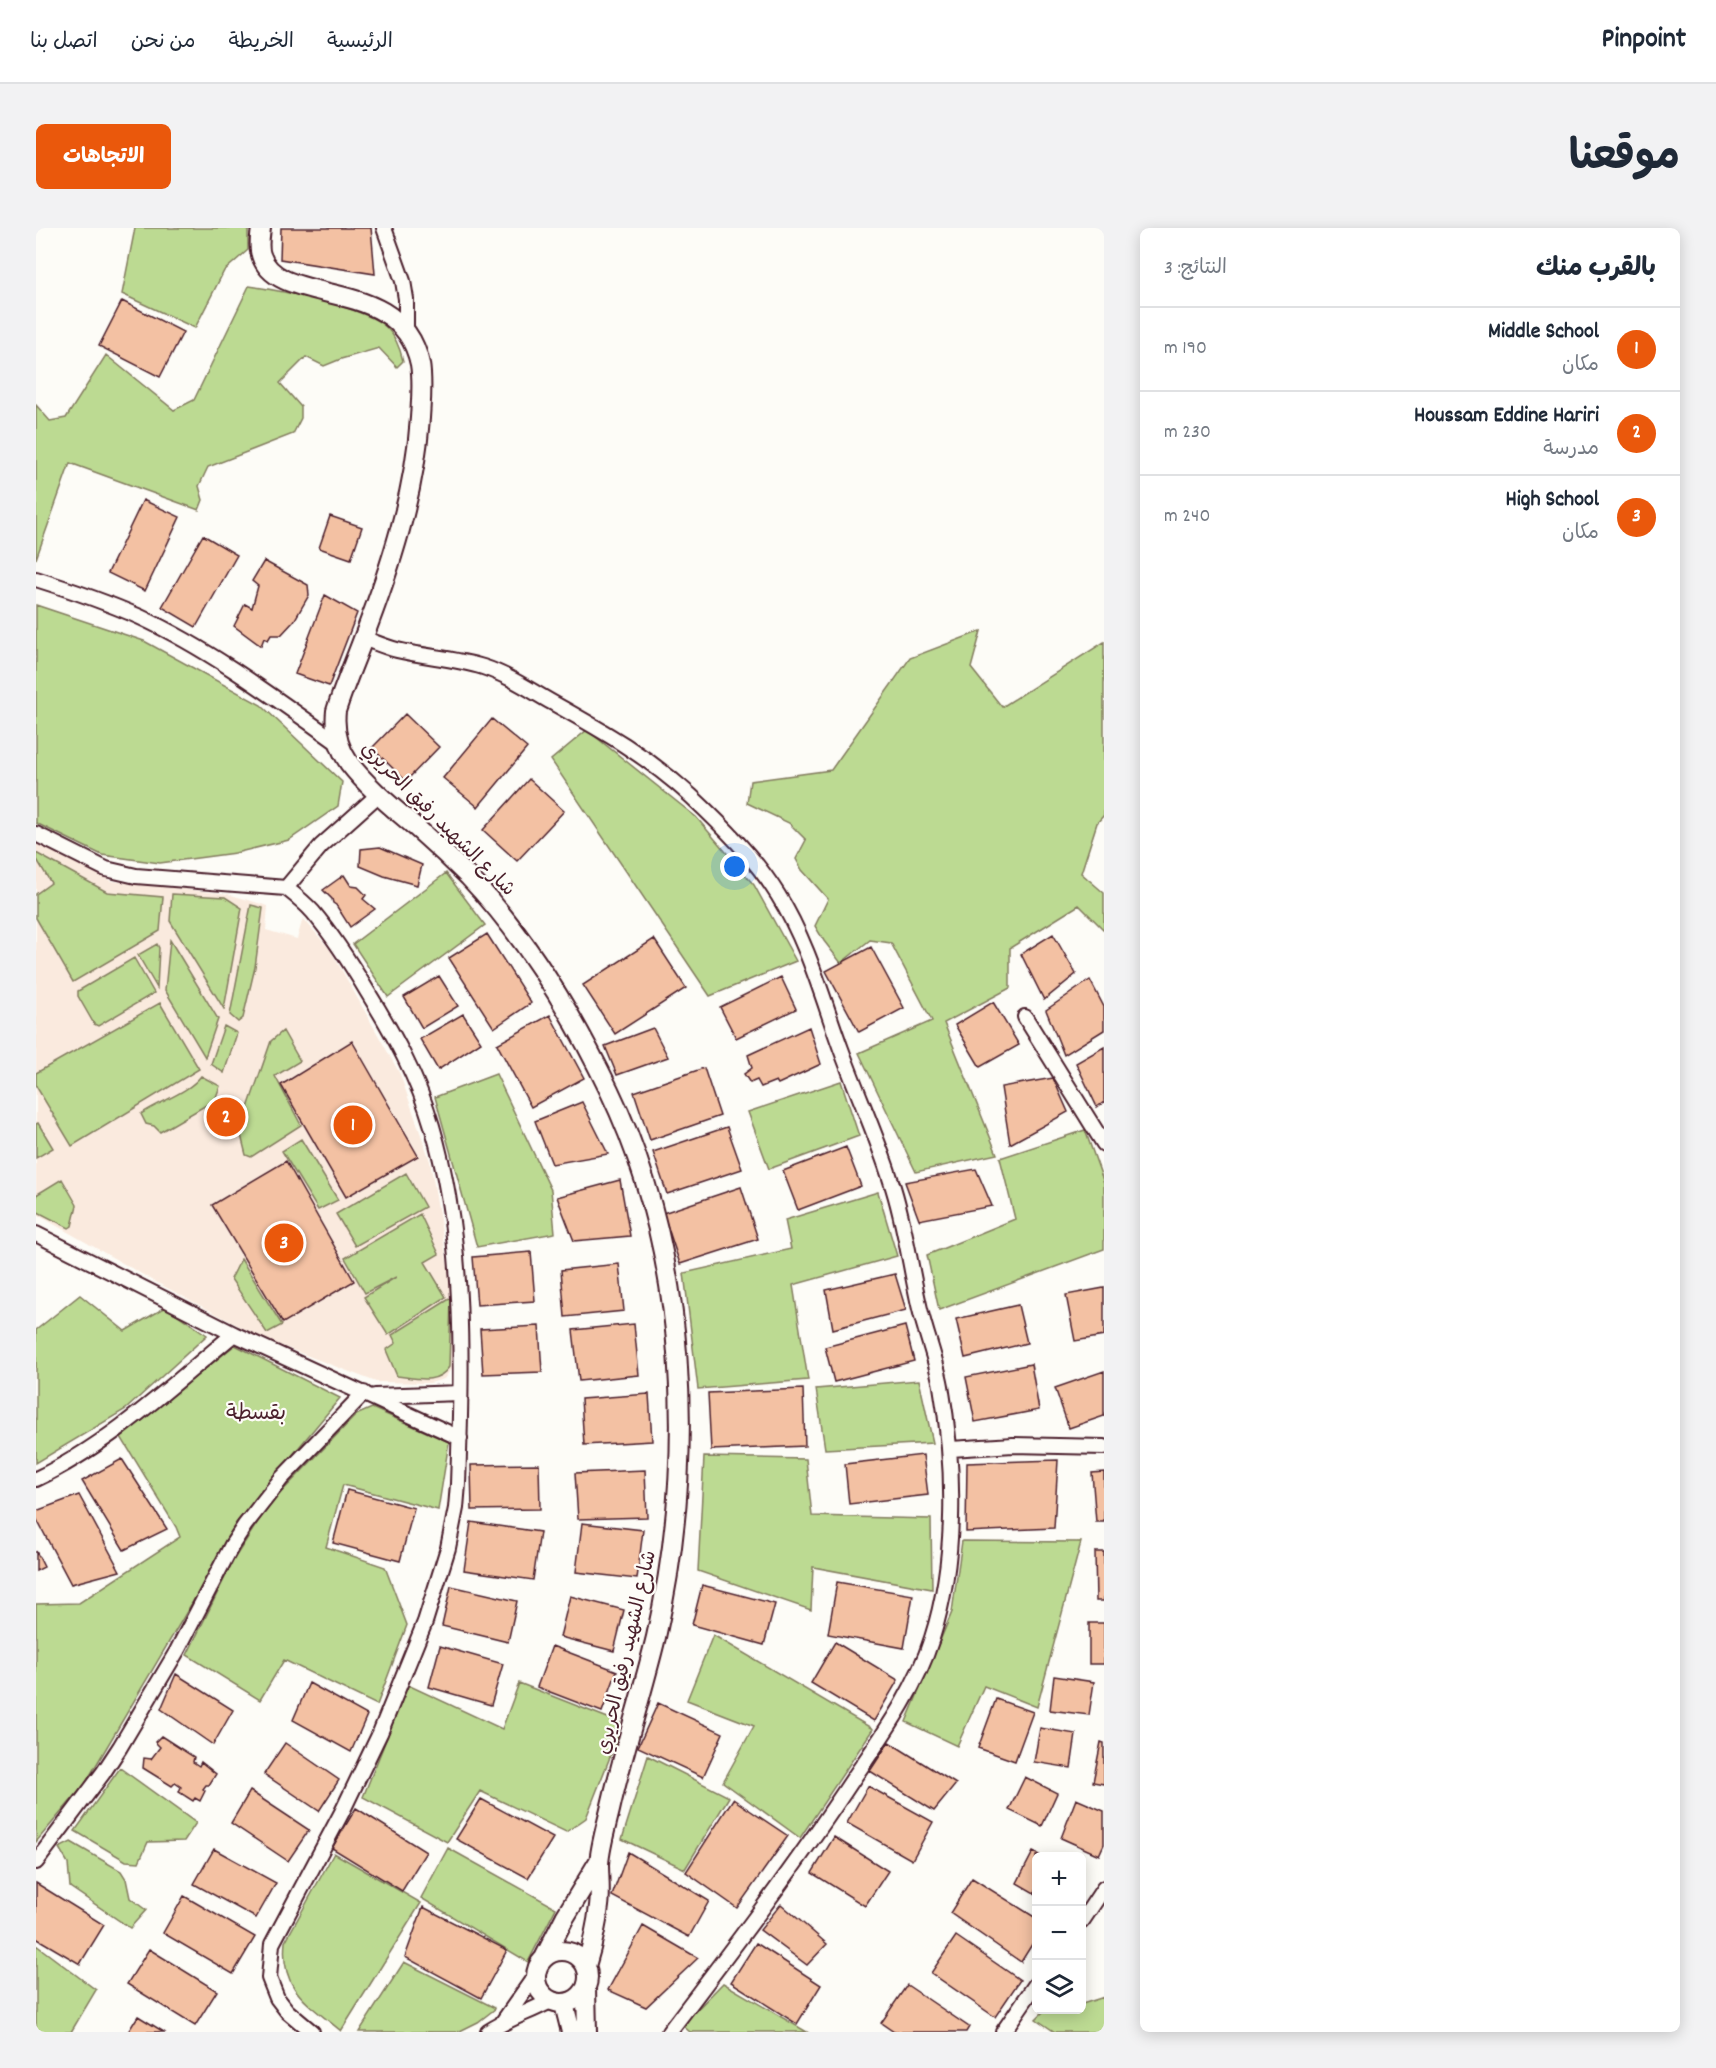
<!DOCTYPE html>
<html lang="ar">
<head>
<meta charset="utf-8">
<style>
	body { margin:0; font-family:Dekko,"Playpen Sans Arabic",sans-serif; background:#f2f2f3; color:#1f2937; direction:rtl }
	.controls { position:absolute; right:18px; bottom:18px; display:grid; overflow:hidden; border-radius:9px; box-shadow:0 3px 15px #0003 }
	.controls button { width:54px; height:54px; display:grid; place-items:center; padding:0; border:0; border-bottom:2px solid #e0e1e3; background:#fff; color:#1f2937; font:30px sans-serif }
	.you { position:absolute; left:699px; top:639px; width:21px; height:21px; margin:-15px; border:4px solid #fff; border-radius:50%; background:#1a73e8; box-shadow:0 0 0 9px #1a73e833 }
	.badge { display:grid; place-items:center; width:39px; height:39px; border-radius:50%; background:#ea580c; color:#fff; font-size:20px; font-weight:700 }
	.pin { position:absolute; translate:-50% -50%; border:3px solid #fff; box-shadow:0 2px 6px #0006 }
	.list { margin:0; padding:0; list-style:none }
	h2 { display:flex; justify-content:space-between; align-items:center; height:78px; margin:0; padding:0 24px; font-size:26px }
	h2 small { font-size:20px; font-weight:400; color:#747a83 }
	.list li { display:grid; grid-template-columns:39px 1fr auto; gap:18px; align-items:center; box-sizing:border-box; height:84px; padding:0 24px; border-top:2px solid #e0e1e3 }
	.list b { display:block; font-size:22px; white-space:nowrap }
	.list p { margin:0; font-size:20px; white-space:nowrap; color:#747a83 }
	.list em { font-size:20px; font-style:normal; color:#747a83 }
	.icon { flex:none; width:33px; height:33px; fill:none; stroke:currentColor; stroke-width:2; stroke-linecap:round; stroke-linejoin:round }
	.map { position:relative; flex:none; width:1068px; height:1804px; overflow:hidden; direction:ltr; border-radius:9px }
	header { display:flex; align-items:center; gap:36px; box-sizing:border-box; height:84px; padding:0 30px; background:#fff; border-bottom:2px solid #e0e1e3 }
	header strong { font-size:28px }
	nav { display:flex; gap:33px; margin-inline-start:auto; font-size:21px }
	.intro { display:flex; align-items:center; justify-content:space-between; box-sizing:border-box; height:144px; padding:0 36px }
	h1 { margin:0; font-size:42px }
	.button { padding:15px 27px; border-radius:9px; background:#ea580c; color:#fff; font-size:21px; font-weight:700 }
	main { display:flex; gap:36px; padding:0 36px }
	aside { flex:1; background:#fff; border-radius:9px; box-shadow:0 3px 15px #0003 }
	.map>svg:first-child { display:block }
	.built { fill:#faeade }
	.green { fill:#bcda92; stroke:#837c5e; stroke-width:1.5 }
	.building { fill:#f3c1a3; stroke:#4a1f2b; stroke-width:1.5 }
	.lines { fill:none; stroke-linecap:round; stroke-linejoin:round }
	.minor-casing { stroke:#4a1f2b; stroke-width:18 }
	.tertiary-casing { stroke:#4a1f2b; stroke-width:22 }
	.minor { stroke:#fdfcf7; stroke-width:14 }
	.tertiary { stroke:#fdfcf7; stroke-width:18 }
	.labels { text-anchor:middle; stroke-width:4.5; stroke-linejoin:round; paint-order:stroke }
	.street-label { font-size:20px; fill:#4a1f2b; stroke:#fdfcf7 }
	.quarter-label { font-size:22px; fill:#4a1f2b; stroke:#fdfcf7 }
</style>
</head>
<body>
<header>
<strong>Pinpoint</strong>
<nav><a>الرئيسية</a><a>الخريطة</a><a>من نحن</a><a>اتصل بنا</a></nav>
</header>
<div class="intro"><h1>موقعنا</h1><a class="button">الاتجاهات</a></div>
<main>
<aside>
<h2>بالقرب منك<small>النتائج: 3</small></h2>
<ul class="list">
<li><span class="badge">1</span><div><b>Middle School</b><p>مكان</p></div><em>190 m</em></li>
<li><span class="badge">2</span><div><b>Houssam Eddine Hariri</b><p>مدرسة</p></div><em>230 m</em></li>
<li><span class="badge">3</span><div><b>High School</b><p>مكان</p></div><em>240 m</em></li>
</ul>
</aside>
<div class="map">
<svg width="1068" height="1804" viewBox="0 0 1068 1804">
	<rect width="100%" height="100%" fill="#fdfcf7"/>
	<filter id="ink" filterUnits="userSpaceOnUse"><feTurbulence type="fractalNoise" baseFrequency=".0167" numOctaves="2"/><feDisplacementMap in="SourceGraphic" scale="12" xChannelSelector="R" yChannelSelector="G"/><feConvolveMatrix kernelMatrix="1 2 1 2 8 2 1 2 1" color-interpolation-filters="sRGB"/></filter>
	<g filter="url(#ink)">
		<!-- built -->
		<path class="built" d="M0,615L32,629L75,653L192,666L232,678L230,702L261,711L267,690L295,723L364,846L394,933L417,1069L416,1140L408,1151L394,1155L340,1154L228,1111L118,1053L0,986Z"/>
		<!-- green -->
		<path class="green" d="M99,0H212V22L188,43L159,100L86,66Z
			M213,58C242,62 333,80 351,100C360,109 364,120 367,133L361,139L343,120L305,131L288,138L270,129L244,155L265,179V190L257,206L172,239L163,258L167,272L163,282L34,235L0,331V177L14,193L30,190L70,127L138,182L158,172Z
			M0,377L108,413L225,477L306,554L302,578L253,612L199,625L124,635L66,627L0,595Z
			M945,403L935,440L966,479L1068,414V587L1061,595L1045,645L1068,665V702L1043,677L974,720V760L908,795L961,926L880,944L823,825L896,793L855,715L834,712L805,735L788,713L779,698L792,671L766,642L760,631L770,612L753,595L711,575L714,553L795,542L874,430Z
			M551,502L660,589L718,657L760,733L674,768L515,532Z
			M0,625L71,664L127,669L124,703L37,754L0,690V666L15,655L0,630Z
			M410,645L449,697L352,769L317,716Z
			M136,666L189,669L206,680L188,781L134,693Z
			M215,677L227,680L219,739L207,790L202,794L194,787Z
			M134,712L182,791L169,829L129,762Z
			M121,716L123,720L121,760L102,727Z
			M98,730L118,765L62,798L58,796L42,768V763Z
			M124,775L163,841L36,918L0,858V845Z
			M188,798L201,805L188,845L175,836Z
			M247,803L264,833L239,848L265,897L215,929L210,927L204,903L235,813Z
			M460,846L515,962L519,1005L441,1019L399,869Z
			M165,848L184,858L179,872L124,904L118,898L110,896L105,886C124,873 152,865 165,848Z
			M805,853L823,908L733,941L712,884Z
			M2,895L17,920L0,930V896Z
			M1049,902L1068,955V1021L903,1082L891,1027L979,991L964,930Z
			M265,911L302,972L282,982L246,923Z
			M370,945L389,979L319,1018L300,986Z
			M26,951L41,977L36,998L33,1000L0,983V967Z
			M842,964L861,1028L757,1057L772,1152L662,1161L648,1045L755,1021L749,992Z
			M384,986L403,1026L389,1034L410,1069L352,1107L328,1069L360,1049L329,1065L309,1030Z
			M205,1031L246,1097L231,1105L195,1051Z
			M44,1067L89,1103L130,1079L171,1107L90,1181L0,1235V1102Z
			M415,1070L413,1139C401,1157 380,1150 361,1148L350,1122L360,1115L356,1107Z
			M199,1117L304,1170L200,1295L156,1375L49,1556L0,1614V1376L43,1375L144,1309L140,1299L85,1209Z
			M883,1152L897,1215L789,1221L780,1161Z
			M336,1180L413,1214L402,1282L307,1257L290,1319L349,1339L371,1397L341,1477L248,1432L224,1472L151,1427L198,1331L232,1278L320,1187Z
			M668,1229L770,1231L776,1288L895,1291L896,1361L777,1339L775,1382L662,1343Z
			M926,1313L1045,1314L1001,1479L948,1458L921,1518L870,1494L916,1384Z
			M677,1407L837,1501L764,1610L687,1554L718,1498L651,1472Z
			M483,1455L587,1496L550,1590L530,1604L444,1563L411,1614L327,1569L372,1457L466,1501Z
			M612,1528L693,1569L649,1641L586,1611Z
			M84,1540L160,1595L148,1613L112,1614L103,1634L90,1633L39,1603Z
			M35,1614L85,1643L90,1651L94,1670L110,1682L94,1700L34,1659L32,1635L23,1620Z
			M412,1620L520,1680L492,1734L385,1670Z
			M298,1625L385,1675L305,1803C272,1775 244,1762 249,1714Z
			M0,1717L60,1762L35,1804H0Z
			M368,1734L459,1780V1781L442,1794L422,1804H323Z
			M687,1755L771,1804H654L646,1797Z
			M1068,1769V1804H1019L1000,1791L1009,1782H1046V1776Z"/>
		<!-- building -->
		<path class="building" d="M245,0H335L339,46L244,31Z
			M86,73L147,104L124,149L63,118Z
			M107,272L144,289L109,363L72,345Z
			M294,288L326,299L315,331L283,320Z
			M167,307L201,327L160,399L126,379Z
			M228,333L272,357L273,367L258,393L245,407H235L232,412L228,410L225,418L198,398L209,376L216,380L222,358L216,353Z
			M289,367L321,385L293,458L259,446Z
			M369,486L403,519L370,553L336,520Z
			M456,491L491,520L442,579L407,550Z
			M493,551L528,583L481,633L447,602Z
			M344,619L386,637L381,657L348,648L324,638L325,621Z
			M308,647L315,658L322,659L330,667L327,671L339,681L314,699L300,677L297,675L296,671L287,662Z
			M451,706L495,775L458,800L413,730Z
			M1017,706L1040,746L1008,772L985,726Z
			M618,711L650,760L579,806L547,757Z
			M835,719L868,780L823,804L790,743Z
			M403,748L422,778L386,800L368,769Z
			M745,749L760,781L700,810L684,779Z
			M1054,752L1068,779V802L1028,827L1010,782Z
			M957,774L983,817L944,839L919,797Z
			M427,786L445,814L402,842L384,811Z
			M514,787L548,850L495,879L461,816Z
			M773,799L785,836L742,856L740,853L725,859L721,852L714,855L708,846L716,840L712,827Z
			M617,800L632,829L581,847L569,818Z
			M316,813L382,928L310,969L245,857Z
			M1068,819V874L1061,879L1040,835Z
			M668,840L684,888L614,912L598,864Z
			M1017,850L1032,884L974,916L965,859Z
			M546,874L572,926L516,936L499,893Z
			M691,899L706,941L631,966L617,924Z
			M810,919L825,958L762,982L747,943Z
			M250,933L318,1053L247,1095L176,977Z
			M940,941L956,978L883,992L869,954Z
			M584,952L594,1008L538,1013L521,969Z
			M705,959L722,1011L644,1036L627,985Z
			M495,1024L499,1073L441,1077L437,1029Z
			M583,1036L588,1083L529,1089L525,1042Z
			M859,1046L870,1082L797,1101L790,1062Z
			M1068,1060V1108L1039,1113L1030,1067Z
			M982,1077L991,1115L929,1130L920,1091Z
			M598,1096L603,1147L543,1153L537,1102Z
			M503,1098L506,1144L447,1146L444,1101Z
			M869,1098L878,1133L798,1154L789,1119Z
			M995,1136L1003,1182L939,1194L930,1149Z
			M1068,1143V1188L1033,1200L1019,1160Z
			M767,1161L769,1218L675,1222L672,1165Z
			M613,1166L616,1213L548,1217L545,1171Z
			M887,1227L892,1267L813,1276L809,1236Z
			M86,1231L131,1301L88,1322L46,1253Z
			M1022,1232L1018,1300L930,1304L931,1235Z
			M503,1236L504,1281L436,1282L435,1237Z
			M609,1242L611,1289L542,1291L539,1245Z
			M1068,1244V1294H1060L1056,1245Z
			M311,1262L378,1280L364,1333L297,1315Z
			M43,1267L84,1343L35,1356L0,1290V1283Z
			M435,1294L504,1304L497,1352L428,1342Z
			M546,1295L607,1302L601,1351L540,1344Z
			M0,1323L8,1339L0,1343Z
			M1059,1324H1068V1373H1060Z
			M801,1354L877,1367L868,1420L792,1406Z
			M666,1357L739,1376L728,1417L656,1397Z
			M415,1358L481,1373L472,1414L406,1398Z
			M534,1368L588,1382L578,1423L524,1409Z
			M1053,1395H1068V1436H1053Z
			M799,1414L862,1452L838,1493L775,1455Z
			M404,1418L467,1436L455,1477L393,1459Z
			M516,1418L581,1443L566,1484L501,1459Z
			M140,1446L197,1482L177,1517L125,1481Z
			M1018,1448L1058,1454L1053,1487L1014,1482Z
			M273,1455L331,1487L315,1524L257,1492Z
			M960,1471L997,1484L979,1533L942,1520Z
			M622,1475L687,1505L667,1549L602,1519Z
			M1004,1500L1040,1506L1035,1540L998,1534Z
			M125,1508L158,1529L157,1534L163,1538L165,1534L180,1546L173,1557H170L167,1561L169,1563L164,1573L159,1570L157,1573L143,1564L145,1559L139,1555L136,1558L107,1540L108,1530L115,1531L124,1519L119,1514Z
			M853,1514L920,1556L898,1583L834,1543Z
			M1065,1514L1068,1515V1556L1057,1554Z
			M249,1515L303,1552L283,1583L228,1546Z
			M989,1549L1021,1565L1006,1598L973,1582Z
			M832,1558L897,1594L876,1632L811,1595Z
			M214,1563L273,1602L252,1633L195,1595Z
			M445,1571L517,1610L492,1650L420,1611Z
			M697,1571L752,1608L701,1680L650,1644Z
			M1040,1571L1068,1583V1616L1063,1627L1025,1610Z
			M320,1580L390,1624L366,1663L296,1620Z
			M798,1609L852,1643L829,1678L776,1645Z
			M178,1621L240,1655L220,1690L158,1656Z
			M592,1624L673,1673L653,1709L576,1668Z
			M997,1624L1005,1628H1000V1666L981,1655Z
			M936,1650L1000,1690V1710L985,1734L914,1685Z
			M0,1655L68,1697L44,1736L0,1710Z
			M148,1668L219,1709L197,1746L127,1705Z
			M745,1676L791,1716L771,1737L724,1702Z
			M387,1679L471,1722L445,1770L369,1729Z
			M607,1698L662,1730L610,1779L572,1762Z
			M920,1708L984,1752L959,1789L895,1745Z
			M720,1715L785,1757L761,1796L695,1754Z
			M113,1721L181,1763L159,1798L91,1756Z
			M871,1757L933,1799L930,1804H858L845,1795Z
			M102,1788L128,1804H92Z"/>
		<g class="lines">
			<!-- minor casing -->
			<g class="minor-casing">
				<path id="minor" d="M348,0L367,53L370,71V104
					M0,351C35,362 70,374 104,389C175,422 239,470 302,515
					M327,410C338,414 349,419 361,422C389,429 419,430 447,439C472,447 494,462 517,475C569,504 611,528 655,568C687,598 719,630 742,667C772,715 786,769 805,821C821,865 841,908 855,953C869,994 874,1039 884,1081C890,1107 900,1131 905,1158C919,1238 921,1332 896,1410C880,1461 849,1504 819,1548C761,1636 697,1720 633,1804
					M0,606L70,641L100,648L250,660
					M989,789L1068,916
					M0,1006L198,1106L424,1210
					M339,1168L424,1165
					M915,1221L977,1217L1068,1219
					M0,1251C74,1216 135,1158 198,1106
					M0,1634L67,1545L84,1519L141,1423L196,1317L209,1297L245,1251L328,1165
					M1046,1693L1068,1660
					M466,1795L499,1748
					M276,1804L251,1783L241,1770L233,1750L236,1716L306,1584L344,1505L389,1394L412,1320L420,1280L422,1256C426,1138 430,1012 396,898C382,850 357,805 331,763C315,736 297,708 277,684C269,675 259,667 250,660L285,618L342,567
					M452,1804C471,1791 494,1784 514,1773
					M967,1804L1000,1756"/>
			</g>
			<!-- tertiary casing -->
			<g class="tertiary-casing">
				<path id="tertiary" d="M225,0C224,9 222,19 225,27C242,82 365,44 384,136C387,154 385,173 384,190C379,265 354,341 327,411C318,435 308,458 300,483C298,502 302,519 313,535C333,561 359,581 383,602C400,617 417,633 433,649C492,711 536,785 573,862C653,1028 660,1231 620,1409C606,1467 587,1524 574,1582C570,1599 564,1619 563,1636C563,1650 565,1664 563,1678C561,1698 556,1718 550,1738
					M500 1749a26 26 0 1 1 52 0a26 26 0 1 1-52 0Z
					M509,1728L529,1689L563,1633
					M550,1760L551,1804
					M528,1776L535,1804"/>
			</g>
			<!-- minor -->
			<use href="#minor" class="minor"/>
			<!-- tertiary -->
			<use href="#tertiary" class="tertiary"/>
		</g>
	</g>
	<g class="labels">
		<!-- street labels -->
		<g class="street-label">
			<text transform="translate(403 590) rotate(45)" y="7">شارع الشهيد رفيق الحريري</text>
			<text transform="translate(589 1424) rotate(-77)" y="7">شارع الشهيد رفيق الحريري</text>
		</g>
		<!-- quarter labels -->
		<g class="quarter-label">
			<text x="220" y="1191">بقسطة</text>
		</g>
	</g>
</svg>
<div class="controls">
<button>+</button>
<button>−</button>
<button><svg class="icon" aria-label="layers" viewBox="0 0 24 24"><path d="M12 4l9 5-9 5-9-5zM3 14l9 5 9-5"/></svg></button>
</div>
<div class="you"></div>
<div class="pin badge" style="left:317px;top:897px">1</div>
<div class="pin badge" style="left:190px;top:889px">2</div>
<div class="pin badge" style="left:248px;top:1015px">3</div>
</div>
</main>
</body>
</html>
